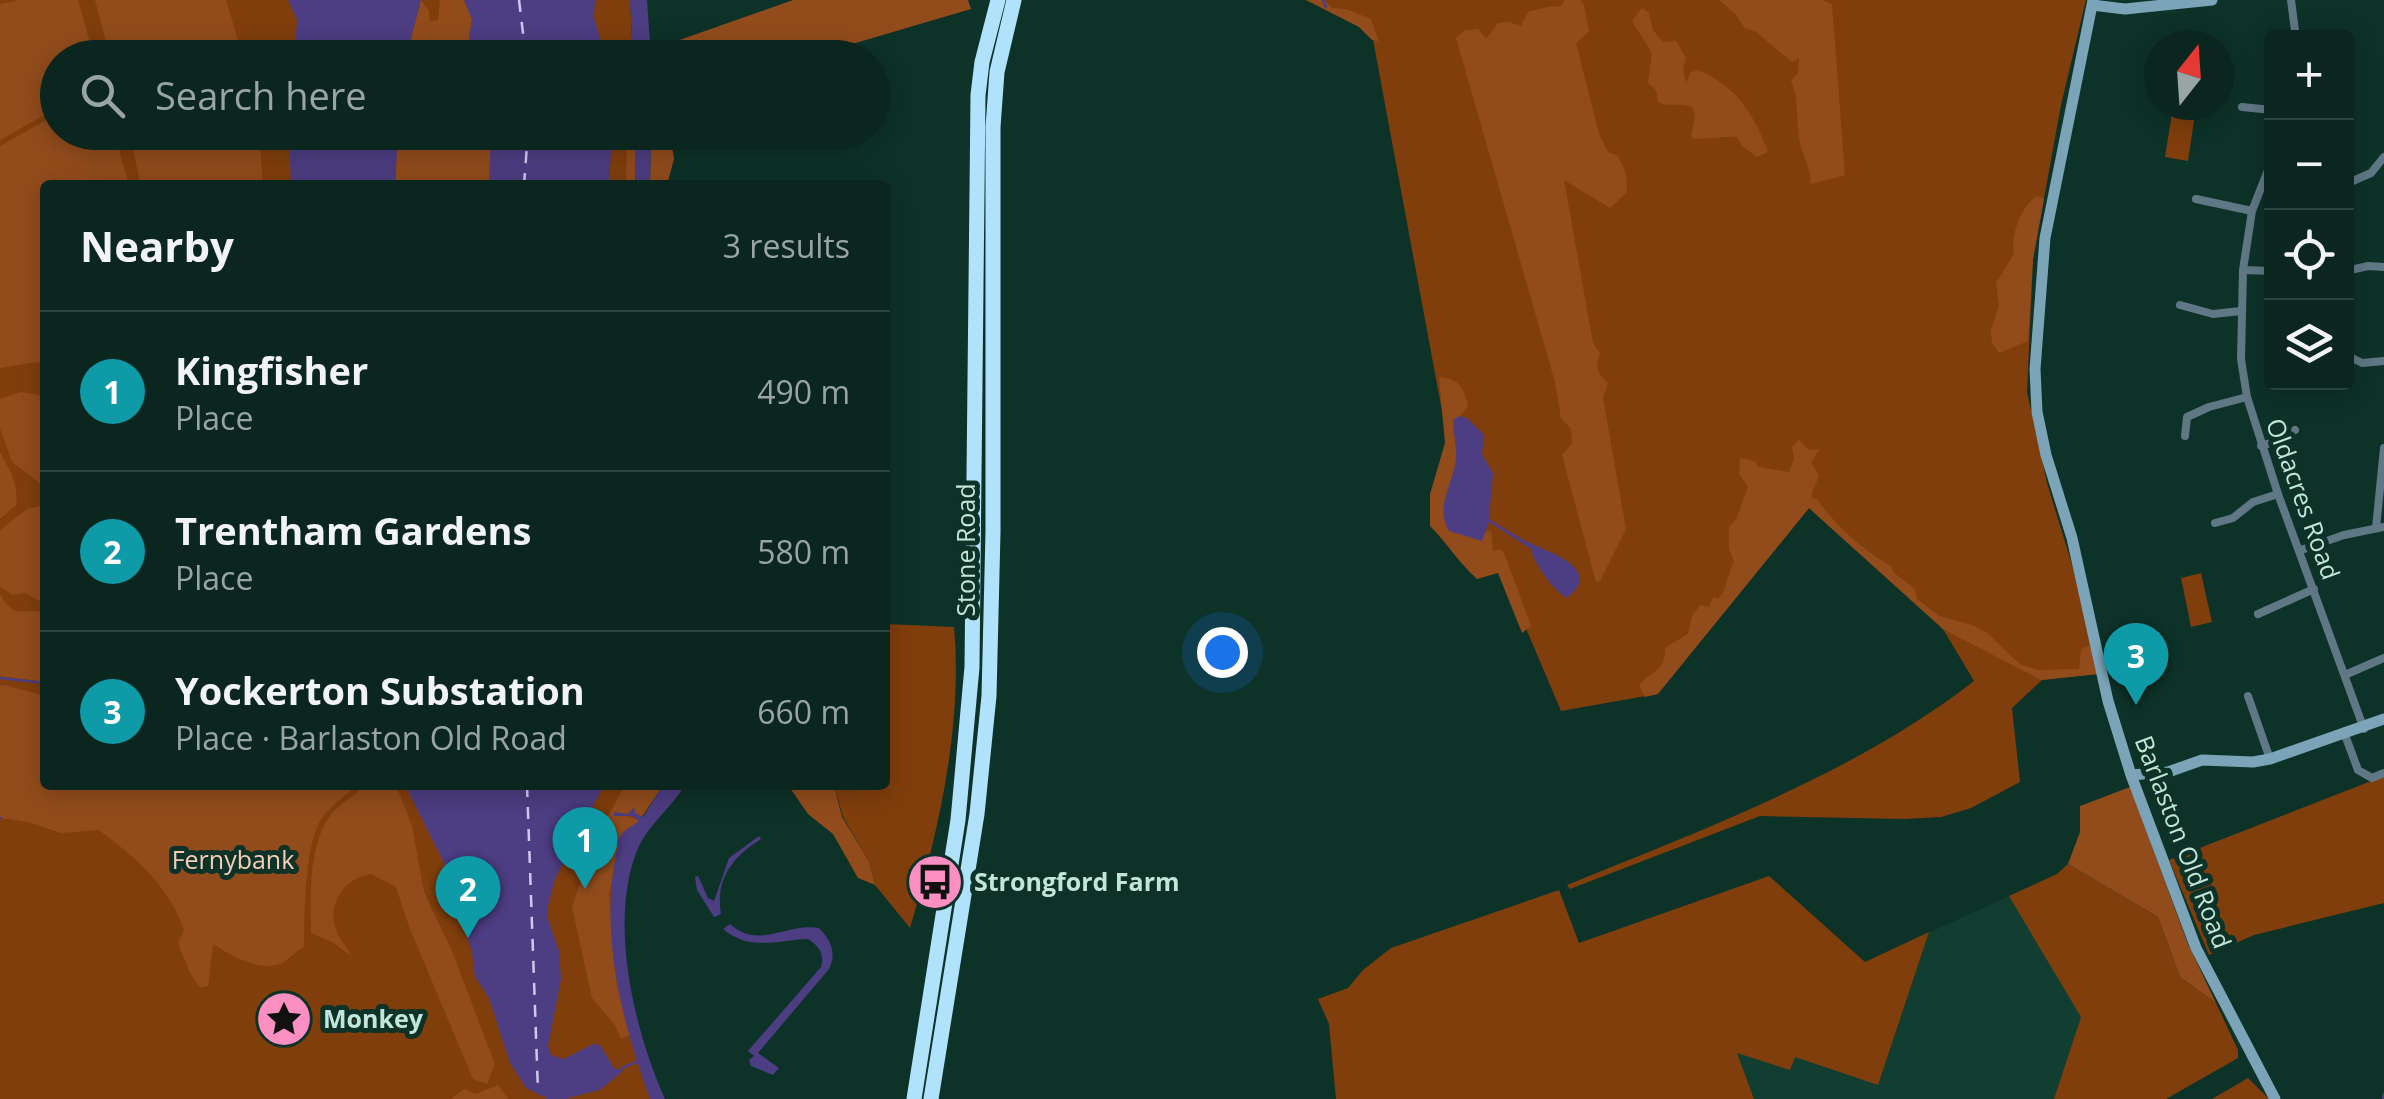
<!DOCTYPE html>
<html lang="en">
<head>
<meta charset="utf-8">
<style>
	body { margin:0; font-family:"Open Sans",sans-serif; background:#18322b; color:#f1f3f6 }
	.controls { position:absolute; right:30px; top:30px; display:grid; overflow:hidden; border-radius:10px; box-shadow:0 5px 25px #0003 }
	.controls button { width:90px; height:90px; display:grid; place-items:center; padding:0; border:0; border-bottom:2px solid #2a433c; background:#0a261e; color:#f1f3f6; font:50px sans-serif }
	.compass { position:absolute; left:2144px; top:30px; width:90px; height:90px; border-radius:50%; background:#0a261e; box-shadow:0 5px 25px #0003; rotate:17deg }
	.you { position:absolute; left:1222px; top:652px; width:35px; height:35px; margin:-25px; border:8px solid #fff; border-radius:50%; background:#1a73e8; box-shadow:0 0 0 15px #1a73e833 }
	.badge { display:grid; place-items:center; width:65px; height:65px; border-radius:50%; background:#ea580c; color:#fff; font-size:32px; font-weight:700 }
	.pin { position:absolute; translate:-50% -82px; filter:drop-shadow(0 2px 5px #0008) }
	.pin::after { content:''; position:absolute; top:52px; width:35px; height:30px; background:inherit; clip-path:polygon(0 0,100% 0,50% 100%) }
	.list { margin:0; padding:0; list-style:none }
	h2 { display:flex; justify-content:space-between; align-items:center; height:130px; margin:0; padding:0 40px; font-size:42px }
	h2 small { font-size:32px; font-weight:400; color:#99a5a4 }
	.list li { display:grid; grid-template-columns:65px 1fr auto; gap:30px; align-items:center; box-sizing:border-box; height:160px; padding:0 40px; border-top:2px solid #2a433c }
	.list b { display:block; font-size:38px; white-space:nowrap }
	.list p { margin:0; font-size:32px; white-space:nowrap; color:#99a5a4 }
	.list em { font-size:32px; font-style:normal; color:#99a5a4 }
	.icon { flex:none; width:55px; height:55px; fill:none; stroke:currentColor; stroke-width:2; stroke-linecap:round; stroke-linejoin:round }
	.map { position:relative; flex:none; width:2384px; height:1099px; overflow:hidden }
	.search { position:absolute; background:#0a261e; box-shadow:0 5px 25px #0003; left:40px; top:40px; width:850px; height:110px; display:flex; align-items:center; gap:25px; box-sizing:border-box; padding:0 35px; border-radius:55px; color:#99a5a4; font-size:38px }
	.panel { position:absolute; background:#0a261e; box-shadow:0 5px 25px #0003; left:40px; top:180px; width:850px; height:610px; border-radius:10px }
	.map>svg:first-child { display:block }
	.built { fill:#123d31 }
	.green { fill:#803e0c }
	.forest { fill:#924c1c }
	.water { fill:#4d3d82 }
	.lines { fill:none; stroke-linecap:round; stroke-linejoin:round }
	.stream { stroke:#4d3d82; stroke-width:2.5 }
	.ferry { stroke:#cfc9f2; stroke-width:2.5; stroke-dasharray:12 10; stroke-linecap:butt }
	.street { stroke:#607885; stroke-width:8 }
	.secondary { stroke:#7ca4b8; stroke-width:11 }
	.highway { stroke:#b1e2fc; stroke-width:15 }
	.labels { text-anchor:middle; stroke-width:10; stroke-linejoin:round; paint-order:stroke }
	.street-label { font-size:25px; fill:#c4e5d9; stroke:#0d3228 }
	.park-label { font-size:25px; fill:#f6cdb6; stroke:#0d3228 }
	.poi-label { font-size:25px; font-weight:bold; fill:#c4e5d9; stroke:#0d3228; text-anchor:start }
</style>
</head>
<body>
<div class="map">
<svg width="2384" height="1099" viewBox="0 0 2384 1099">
	<rect width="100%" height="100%" fill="#0d3228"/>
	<!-- built -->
	<path class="built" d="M2068,864L2180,977L2216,1003L2238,1050V1058L2166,1099H1754L1726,1026L2057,874Z"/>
	<!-- green -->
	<path class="green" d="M0,0H630L633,57L58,58V132L636,133L635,185H45V785H663L616,854L630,1027L650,1099H0Z
		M1315,0H2086L2061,105L2033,259L2027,392L2047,483L2073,568L2098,674L2042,680L2012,708L2020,782L1971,808L1941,817L1904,819L1760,816L1570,889L1567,885C1706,828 1854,774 1974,681L1943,629L1809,508L1657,694L1561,711L1502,572L1478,577L1450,454L1371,29Z
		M2173,107H2196L2188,161L2165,157Z
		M2201,573L2212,622L2191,627L2181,578Z
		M885,624L954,627C963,727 938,833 910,928L875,885L869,861L843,817L834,785H885Z
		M2384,776V903L2254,935L2209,955L2169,860Z
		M2068,864L2158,917L2180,977L2216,1003L2238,1050V1058L2166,1099H2054L2081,1017L2009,896L2057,874Z
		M1769,876L1865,962L1929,932L1878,1085L1795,1057L1790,1070L1737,1053L1754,1099H1336L1329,1024L1318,999L1348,988L1363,970L1391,948L1559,890L1579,943Z
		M2248,1078L2269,1099H2212Z"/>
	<!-- forest -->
	<path class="forest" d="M20,0H78L94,57L58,58L57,108L0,140V4Z
		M95,0H226L243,57H110Z
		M421,0L429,11L430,22L438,20L440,0H464L472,19L466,57L406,58Z
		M793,0H968L971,9L808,57H651L650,51L668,44Z
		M1306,0H1324L1332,8L1346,9L1371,19L1379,41L1372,40L1359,27Z
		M1565,0H1580L1584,5L1589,31L1576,43L1599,134L1608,152L1618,156L1626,173L1627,192L1610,208L1564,180L1593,343L1600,353C1595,366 1597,374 1608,383L1603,398L1626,529L1600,581L1596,582L1562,455L1572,443L1571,429L1561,418L1555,382L1456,38L1465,30L1478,29L1486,39L1498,23L1508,22L1521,26L1528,12L1551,6L1560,7Z
		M1719,0H1822L1832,4L1845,175L1811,184C1810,171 1807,164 1803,153C1794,129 1801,101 1791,81L1798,73L1799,58L1792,62L1755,31L1745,28L1735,14Z
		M1642,8L1649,13L1653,30L1663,42L1676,41L1686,58L1683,68L1686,83L1690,73L1697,70C1736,85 1754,114 1768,152L1757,157L1742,146L1737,137C1721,136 1708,140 1691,138L1695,115L1692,107C1680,102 1669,108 1658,102L1656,90L1648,83L1652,53L1632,21Z
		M57,114L58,132L114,133L129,185H45V365L37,362L0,368V146Z
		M129,133H259L263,185H141Z
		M398,133H491L489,185H395Z
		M627,133H636L635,185H626Z
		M651,133H670L674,159L667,185H650Z
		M2037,196L2044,199L2033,259L2028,341L1999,353L1992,343L1991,330L1999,305L1996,283L2014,254C2010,236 2021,206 2037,196Z
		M1439,377C1459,379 1464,387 1468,406L1457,420L1480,532L1491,531L1493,551L1500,549L1504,553L1531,626L1522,633L1498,573L1477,579C1459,563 1447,543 1430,526V494L1445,443Z
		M21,392L45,396V487L12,462L0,428V399Z
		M1799,440L1809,450L1820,449L1811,462L1819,476L1811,495L1813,499L1818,500C1835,526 1865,551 1892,567L1893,572L1915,589L1917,599L1939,616L1972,625L1986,632L2021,665L2039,670L2079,669L2081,649L2091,645L2098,674L2041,680L1943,629L1809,508L1658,694L1645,697L1639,685C1650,672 1667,670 1665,648L1688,634L1692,616L1700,605L1709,607L1713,597L1718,599C1728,588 1727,574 1734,561L1729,549V526L1736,520L1748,487L1739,474L1740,458L1755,461L1758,467L1789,472L1794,459L1792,447Z
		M0,452C9,469 19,484 16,505L0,519Z
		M45,505V604L25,593L13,595L0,587V530L27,509Z
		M0,594C14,619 21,609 45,612V682L0,676Z
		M5,685L45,696V785H357C344,798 328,806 319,823C305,849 304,916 304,947C296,951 291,957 284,962C262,974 230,955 213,944L208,986L200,988L190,973L178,943L184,930C170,887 134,856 99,830L61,833L28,822L0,818V686Z
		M364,785H396L412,826L424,892L451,949L495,1064L487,1084L473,1079L410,929L396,887L371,874C342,879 325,906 338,935C342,943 348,947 351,956L334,943L311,933C311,895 307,842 334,811C343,801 356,796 364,785Z
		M625,785H663L642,817L634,813V808L628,814L614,813L640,820L619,846L609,894L617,987L631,1034L621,1039L615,1025L592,998L572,907L597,836Z
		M788,785H834L842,817L869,861L875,885L858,878L833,834L808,814Z
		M2130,787L2188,944L2216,1003L2180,977L2158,917L2068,864L2080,832V806Z
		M498,1085L508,1099H451L464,1089L476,1094Z"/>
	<!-- water -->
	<path class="water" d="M288,0H421L406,57L294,58L297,20Z
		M464,0H595L594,17L605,57H466L472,19Z
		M630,0H647L651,57H633Z
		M289,133H398L395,185H291Z
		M491,133H612L609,185H489Z
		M636,133H651L650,185H635Z
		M1459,416L1467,418L1484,435L1482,454L1493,473L1489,519C1502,527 1516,536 1530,543C1547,552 1605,568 1567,598C1554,591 1534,564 1531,549L1489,522L1482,541L1449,531C1433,505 1457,480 1456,453C1456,442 1453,431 1453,420Z
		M405,785H604L555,879L548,906V919L559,951L561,979L548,1046L551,1055L564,1059L593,1044L600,1045L614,1068L624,1070L600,1090L564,1099H548L526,1088L510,1063L489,998L475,977L472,953L457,905L458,891Z
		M663,785H685C672,807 650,823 639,846C607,918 634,1030 665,1099H650C621,1019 598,930 618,846L617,841L623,832L639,821L632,816H614V812L628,814L634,807L635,813L643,817Z
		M759,836L761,839C733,857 715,878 721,914L714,917L697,890L695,877L698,876L708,898L714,901L729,858Z
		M730,924C759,950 786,923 819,928C831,940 837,953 829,969L758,1053L779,1068L773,1075L751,1066L749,1060L754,1056L748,1051L821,967C825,954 819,946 808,939C777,940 750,952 723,929Z"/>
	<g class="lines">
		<!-- stream -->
		<path class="stream" d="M1323,0L1326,7
			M0,678L45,683
			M0,818H1
			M622,1068L638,1061
			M2383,1099L2384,1094"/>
		<!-- ferry -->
		<path class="ferry" d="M519,0L526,58
			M524,185L528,132
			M527,785L538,1092"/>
		<!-- street -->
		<path class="street" d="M2291,0L2296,38
			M2242,107L2272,110
			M2272,160L2252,211L2243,270L2241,359L2247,397L2278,494L2364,729
			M2346,184L2371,173L2384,157
			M2196,199L2252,211
			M2243,270L2272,271
			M2346,271L2368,266L2384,267
			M2180,305L2213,314L2241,311
			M2346,355L2362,363L2384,361
			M2185,436L2187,417L2209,407L2247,397
			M2261,446L2283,439L2295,430
			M2215,523L2233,518L2253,502L2278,494
			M2376,528L2384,448
			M2301,550L2344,535L2384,527
			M2258,614L2314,589
			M2345,675L2384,658
			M2248,696L2270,759
			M2345,735L2358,770L2372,778L2384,773"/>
		<!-- secondary -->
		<path class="secondary" d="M2093,0L2045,238L2035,369L2037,412L2046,455L2072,538L2108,701L2131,775L2196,948L2275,1099
			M2092,5L2125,9L2212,0
			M2131,775L2168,772L2202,760L2253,762L2270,759L2384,719"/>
		<!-- highway -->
		<path class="highway" d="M914,1099L958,820L972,667L978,95L982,62L998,0
			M931,1099L977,814L989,696L993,532V127L997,72L1014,0"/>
	</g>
	<!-- icons -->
	<defs>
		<g id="bus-disc" transform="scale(2.875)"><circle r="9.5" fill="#fc8fc2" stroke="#0d3228"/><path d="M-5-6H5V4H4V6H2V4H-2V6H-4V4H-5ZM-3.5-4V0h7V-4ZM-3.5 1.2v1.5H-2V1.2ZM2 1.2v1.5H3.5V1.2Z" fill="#111"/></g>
		<g id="sight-disc" transform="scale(2.875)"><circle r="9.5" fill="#fc8fc2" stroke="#0d3228"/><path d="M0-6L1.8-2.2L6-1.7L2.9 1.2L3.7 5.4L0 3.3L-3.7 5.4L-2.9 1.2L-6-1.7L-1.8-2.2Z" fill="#111"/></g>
	</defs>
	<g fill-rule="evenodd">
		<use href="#bus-disc" x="935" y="882"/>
		<use href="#sight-disc" x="284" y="1019"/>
	</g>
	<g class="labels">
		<!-- street labels -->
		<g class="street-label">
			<text transform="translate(2303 499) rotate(70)" y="9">Oldacres Road</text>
			<text transform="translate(966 550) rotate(-90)" y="9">Stone Road</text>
			<text transform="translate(2183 842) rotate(69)" y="9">Barlaston Old Road</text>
		</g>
		<!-- park labels -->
		<g class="park-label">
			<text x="233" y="869">Fernybank</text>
		</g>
		<!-- poi labels -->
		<g class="poi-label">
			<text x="974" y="891">Strongford Farm</text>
			<text x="323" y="1028">Monkey</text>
		</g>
	</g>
</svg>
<div class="controls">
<button>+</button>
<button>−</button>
<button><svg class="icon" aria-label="locate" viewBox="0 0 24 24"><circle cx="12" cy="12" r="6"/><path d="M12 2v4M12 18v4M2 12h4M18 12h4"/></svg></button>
<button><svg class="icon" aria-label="layers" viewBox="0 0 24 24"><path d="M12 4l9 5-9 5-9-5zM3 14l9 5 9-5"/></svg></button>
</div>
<svg class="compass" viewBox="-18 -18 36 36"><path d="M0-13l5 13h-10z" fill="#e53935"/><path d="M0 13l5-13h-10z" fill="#99a5a4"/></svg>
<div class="you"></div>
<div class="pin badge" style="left:585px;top:889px;background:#0f9aa8">1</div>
<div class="pin badge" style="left:468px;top:938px;background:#0f9aa8">2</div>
<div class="pin badge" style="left:2136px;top:705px;background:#0f9aa8">3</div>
<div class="search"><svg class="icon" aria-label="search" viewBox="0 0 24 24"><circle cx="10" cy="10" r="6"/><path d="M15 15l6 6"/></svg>Search here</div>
<section class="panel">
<h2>Nearby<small>3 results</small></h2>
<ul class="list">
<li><span class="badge" style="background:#0f9aa8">1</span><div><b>Kingfisher</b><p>Place</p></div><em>490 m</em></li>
<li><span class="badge" style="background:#0f9aa8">2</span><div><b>Trentham Gardens</b><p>Place</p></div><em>580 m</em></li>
<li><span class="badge" style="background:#0f9aa8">3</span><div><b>Yockerton Substation</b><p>Place · Barlaston Old Road</p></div><em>660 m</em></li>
</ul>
</section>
</div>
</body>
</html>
